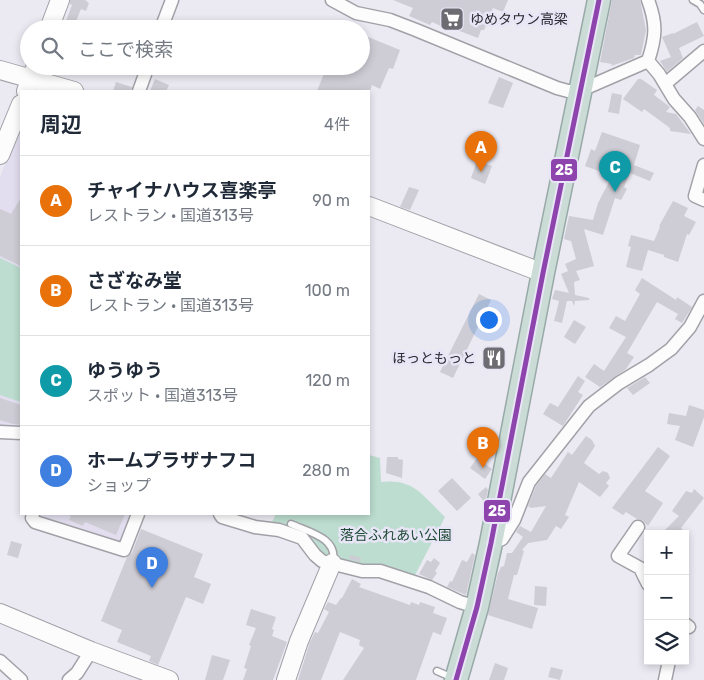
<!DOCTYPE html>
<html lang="ja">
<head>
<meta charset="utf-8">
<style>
	body { margin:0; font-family:Rubik,"Noto Sans JP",sans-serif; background:#f2f2f3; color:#1f2937 }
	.controls { position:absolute; right:15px; bottom:15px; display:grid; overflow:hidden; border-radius:0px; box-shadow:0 2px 8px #0003 }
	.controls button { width:45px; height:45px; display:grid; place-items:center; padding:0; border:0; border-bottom:1px solid #e0e1e3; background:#fff; color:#1f2937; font:25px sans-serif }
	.you { position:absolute; left:488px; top:319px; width:18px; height:18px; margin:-12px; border:4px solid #fff; border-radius:50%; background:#1a73e8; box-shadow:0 0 0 8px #1a73e833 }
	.badge { display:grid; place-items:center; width:32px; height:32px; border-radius:50%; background:#db2777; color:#fff; font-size:16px; font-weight:700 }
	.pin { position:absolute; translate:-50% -41px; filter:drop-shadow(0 1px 2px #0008) }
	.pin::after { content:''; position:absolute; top:26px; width:18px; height:15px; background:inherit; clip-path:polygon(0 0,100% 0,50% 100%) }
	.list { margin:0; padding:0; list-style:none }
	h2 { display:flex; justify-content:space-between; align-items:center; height:65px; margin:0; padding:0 20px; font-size:21px }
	h2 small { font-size:16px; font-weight:400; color:#747a83 }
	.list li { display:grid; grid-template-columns:32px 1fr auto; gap:15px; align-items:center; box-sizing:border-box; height:90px; padding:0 20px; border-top:1px solid #e0e1e3 }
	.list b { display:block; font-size:19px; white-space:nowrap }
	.list p { margin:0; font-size:16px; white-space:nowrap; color:#747a83 }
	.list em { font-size:16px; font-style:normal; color:#747a83 }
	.icon { flex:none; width:28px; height:28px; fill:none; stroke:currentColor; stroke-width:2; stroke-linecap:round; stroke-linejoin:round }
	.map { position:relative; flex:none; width:704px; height:680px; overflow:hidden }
	.search { position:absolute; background:#fff; box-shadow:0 2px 8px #0003; left:20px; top:20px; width:350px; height:55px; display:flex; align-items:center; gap:12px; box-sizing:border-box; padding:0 18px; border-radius:28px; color:#747a83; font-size:19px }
	.panel { position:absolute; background:#fff; box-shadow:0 2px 8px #0003; left:20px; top:90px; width:350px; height:425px; border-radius:0px }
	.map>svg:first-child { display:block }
	.built { fill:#e2deef }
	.green { fill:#bcddcf }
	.building { fill:#ceccd4 }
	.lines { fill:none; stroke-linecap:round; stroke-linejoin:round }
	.lane-casing { stroke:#a2a1a7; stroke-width:9 }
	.street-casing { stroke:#a2a1a7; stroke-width:15 }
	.secondary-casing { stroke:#a2a1a7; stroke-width:20 }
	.highway-casing { stroke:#98aaa7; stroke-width:25 }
	.lane { stroke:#fcfcfd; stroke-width:6 }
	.street { stroke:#fcfcfd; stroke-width:12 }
	.secondary { stroke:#fcfcfd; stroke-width:18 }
	.highway { stroke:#cbdbd5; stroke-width:22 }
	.bus-1-casing { stroke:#e8e5f6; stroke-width:9 }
	.bus-1 { stroke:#8e44ad; stroke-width:5 }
	.labels { text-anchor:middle; stroke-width:5; stroke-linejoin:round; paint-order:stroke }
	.poi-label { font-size:14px; fill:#2a292f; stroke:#e8e5f6; text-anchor:start }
	.park-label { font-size:14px; fill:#1f4a36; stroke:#e8e5f6 }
	.line-badge { stroke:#e8e5f6; stroke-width:2 }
	.badge-label { font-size:14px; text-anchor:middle; font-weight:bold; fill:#fff }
</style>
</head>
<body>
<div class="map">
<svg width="704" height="680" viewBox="0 0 704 680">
	<rect width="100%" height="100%" fill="#ebe9f2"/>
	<!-- built -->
	<path class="built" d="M21,121V431L0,429V178Z
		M36,514H134L122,546L40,521Z"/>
	<!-- green -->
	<path class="green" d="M0,258L21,268V402L0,395Z
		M369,455L380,458L381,482C414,478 423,496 445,517L413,579L326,559L270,526L276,514H369Z"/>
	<!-- building -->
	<path class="building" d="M70,0H85L89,3L86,11L81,9L73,29H63L72,5L70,4Z
		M393,0H508L503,12L493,8L484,30H481L478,38L444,25L443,27L432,22L430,25L409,16L413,8Z
		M612,0H640L646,30L641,55H635L634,58L611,66L612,64L600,62Z
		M697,22L704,36L679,48L683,58L667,72L660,61L671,57L662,37L673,33V34Z
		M361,34L400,50L393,69L389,68L380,89L372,85L370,91H317L327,66H361Z
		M499,77L513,83L503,108L488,103Z
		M155,79L169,85L166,91H150Z
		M638,79H641L657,90L654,95L670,107L666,112L676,114L691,134L670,131V128L644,109L642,112L623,99Z
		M116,82L132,87L131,91H113Z
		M612,93L622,95L619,114L608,112Z
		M698,106L704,110V124L695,110Z
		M602,132L640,145L634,165L654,173L650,181L630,173L624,187L627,189L621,200L615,198L603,235L584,229L594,266L576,271L580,280L574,282L575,295L589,298V300L575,301L574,306L572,301H567L562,323L554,321L559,301L552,299L555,290L569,293L561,274L568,271L565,264L576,259L571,241L564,239L569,216L593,220L598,203L612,176L585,166L591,149L595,151Z
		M477,161L492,166L485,184L471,178Z
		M409,187L419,190L410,210L400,207Z
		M21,198V266L0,256V209L11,214Z
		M673,201L688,208L684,216L696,222L689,235L687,234L678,262L664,257V255L648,250L642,271L626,267L631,247L628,246L631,235L654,241L660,227L659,226Z
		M642,278L676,300L677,297L692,307L682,323L675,319L678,314L657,302L627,353L634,357L626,369L600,387L585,377L594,364L604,371L626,337L609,328L616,316L625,321L640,294L635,290Z
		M479,294L491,300L453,378L440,372Z
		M574,320L586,327L575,344L564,337Z
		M484,353L504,355V364L483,361Z
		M578,376L585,381L578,392L583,395L563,426L543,414L550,403L558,407Z
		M645,377L650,383L633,395L627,388Z
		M0,398L21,405V425L13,424L0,420Z
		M689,405L704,410V417L693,447L675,440L680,426L667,424L669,413L686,416Z
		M484,435L495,444L483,459L472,451Z
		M586,436L592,440L595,446L584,463L599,474L603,471L608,473L610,478L606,483L609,486L600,497L579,482L565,515L569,517L561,529L556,526L547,540L528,543L522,550L524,551L517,575H514L508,599L538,608L532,629L488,615L498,573L501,567L504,566L507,553H512L523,537L516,532L520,526L531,532L546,506L531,508L528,506L536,486L545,474L551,478L568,452L572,455Z
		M658,447L670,456L645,491L663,503L648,526L642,520L637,519L626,512L623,515L612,508Z
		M387,457H398V459L403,460L402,478L386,473Z
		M477,458L492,469L485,479L470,468Z
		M452,478L471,498L457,511L438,491Z
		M486,487L488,490L485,503L478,494Z
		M694,489L704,498L681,528L686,534H661L679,516L672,511L686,491L692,493Z
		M66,514H125L116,535L85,522L83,526L69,520L71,516Z
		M141,529L203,554L194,577L211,584L203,604L186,597L158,665L149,661L151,656L117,642L122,630L101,621L127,557L132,553Z
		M11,541L22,544L18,558L7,555Z
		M472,553L475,555L466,595L447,587L450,581L452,582L462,560L467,562Z
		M350,555L361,558L360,562L349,559Z
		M434,558L440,563L435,571L437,573L432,580L419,574L427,560L431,562Z
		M352,579L361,584L359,587L410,605L411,602L419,605L420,602L435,607L433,613L447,618L441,635L433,632L416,680H343L364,648L359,645L360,640L340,632L321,680H298L310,642L315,632L318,633L329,612L324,609L328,602L336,605L341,598H342Z
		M535,586L547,587L546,606L534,605Z
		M251,609L276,617L272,629L274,630L272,636L287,642L273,680H243L247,669L244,668L251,646L249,645L256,628L246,625Z
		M212,655L230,660L223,680H205Z
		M495,663L508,668L504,680H489Z
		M551,667L563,670L560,680L548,677Z"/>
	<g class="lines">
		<!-- lane casing -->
		<g class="lane-casing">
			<path id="lane" d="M693,0L700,4L704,10
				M291,524C309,532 338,538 333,562
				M437,671L453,678"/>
		</g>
		<!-- street casing -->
		<g class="street-casing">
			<path id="street" d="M332,0L356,13L390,20L416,30L557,88L568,91H579L648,61L659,74L674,99L690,117L704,139
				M161,29L172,0
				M648,61C656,37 657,24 648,0
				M665,84L704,51
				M139,91L148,66
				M704,165L695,196L704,200
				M0,432L21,433
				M33,514L32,518L35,522L124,550L138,514
				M220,514L222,517L255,527L279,530L302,538L315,555L322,561L362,571H380L429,587L460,602L477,607
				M638,527L618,556L640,568L648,584
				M491,543L502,539L514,520L529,482L589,406L619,383L649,365L671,349L690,327L704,301
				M685,624L689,627
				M0,661L21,680
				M69,680L77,673L91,651
				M665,680L669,661"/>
		</g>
		<!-- secondary casing -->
		<g class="secondary-casing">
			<path id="secondary" d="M49,29L60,0
				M0,70L74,91
				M26,91L36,66
				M0,155L21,104
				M369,206L543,273
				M0,613L91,651L169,680
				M286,680L299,641L332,563"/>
		</g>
		<!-- highway casing -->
		<g class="highway-casing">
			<path id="highway" d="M456,680L477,607L491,543L543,273L599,0"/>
		</g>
		<!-- lane -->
		<use href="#lane" class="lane"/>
		<!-- street -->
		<use href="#street" class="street"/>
		<!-- secondary -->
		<use href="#secondary" class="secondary"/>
		<!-- highway -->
		<use href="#highway" class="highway"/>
		<!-- bus-1 casing -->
		<g class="bus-1-casing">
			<path id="bus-1" d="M456,680L477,607L491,543L543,273L599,0"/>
		</g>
		<!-- bus-1 -->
		<use href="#bus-1" class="bus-1"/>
	</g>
	<!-- icons -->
	<defs>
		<g id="supermarket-square" transform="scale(1.25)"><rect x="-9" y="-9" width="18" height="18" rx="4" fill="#6e6c73" stroke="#e8e5f6"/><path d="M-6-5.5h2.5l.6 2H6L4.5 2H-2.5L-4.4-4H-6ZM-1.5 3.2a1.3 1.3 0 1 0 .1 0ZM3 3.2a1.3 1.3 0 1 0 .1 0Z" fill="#fff"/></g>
		<g id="restaurant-square" transform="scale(1.25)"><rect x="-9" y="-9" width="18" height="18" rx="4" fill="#6e6c73" stroke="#e8e5f6"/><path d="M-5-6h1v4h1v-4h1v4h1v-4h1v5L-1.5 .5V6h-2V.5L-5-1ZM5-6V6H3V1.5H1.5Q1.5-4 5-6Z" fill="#fff"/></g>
	</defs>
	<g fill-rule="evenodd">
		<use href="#supermarket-square" x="452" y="19"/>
		<use href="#restaurant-square" x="494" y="358"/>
	</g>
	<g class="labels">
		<!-- poi labels -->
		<g class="poi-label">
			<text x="470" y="24">ゆめタウン高梁</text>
			<text x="476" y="363" text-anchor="end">ほっともっと</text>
		</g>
		<!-- park labels -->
		<g class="park-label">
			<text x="396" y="540">落合ふれあい公園</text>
		</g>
	</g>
	<g class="line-badge">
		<rect x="550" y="158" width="28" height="24" rx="5" fill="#8e44ad"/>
		<rect x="483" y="499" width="28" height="24" rx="5" fill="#8e44ad"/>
	</g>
	<g class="badge-label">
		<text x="564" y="175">25</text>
		<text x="497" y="516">25</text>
	</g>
</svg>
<div class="controls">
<button>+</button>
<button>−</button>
<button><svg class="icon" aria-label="layers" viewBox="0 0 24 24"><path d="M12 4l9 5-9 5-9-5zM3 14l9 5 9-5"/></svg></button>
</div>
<div class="you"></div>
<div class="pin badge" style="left:481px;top:172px;background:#e8710a">A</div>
<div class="pin badge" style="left:483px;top:468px;background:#e8710a">B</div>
<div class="pin badge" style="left:615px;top:192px;background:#0f9aa8">C</div>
<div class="pin badge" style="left:152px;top:588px;background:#3f7fe0">D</div>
<div class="search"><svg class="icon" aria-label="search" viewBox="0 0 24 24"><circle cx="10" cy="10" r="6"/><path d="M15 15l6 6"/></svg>ここで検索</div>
<section class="panel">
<h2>周辺<small>4件</small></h2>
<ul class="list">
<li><span class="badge" style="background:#e8710a">A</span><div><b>チャイナハウス喜楽亭</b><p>レストラン · 国道313号</p></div><em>90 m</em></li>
<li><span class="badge" style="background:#e8710a">B</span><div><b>さざなみ堂</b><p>レストラン · 国道313号</p></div><em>100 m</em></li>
<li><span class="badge" style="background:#0f9aa8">C</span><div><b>ゆうゆう</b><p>スポット · 国道313号</p></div><em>120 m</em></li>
<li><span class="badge" style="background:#3f7fe0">D</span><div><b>ホームプラザナフコ</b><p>ショップ</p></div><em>280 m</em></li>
</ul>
</section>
</div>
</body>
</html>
